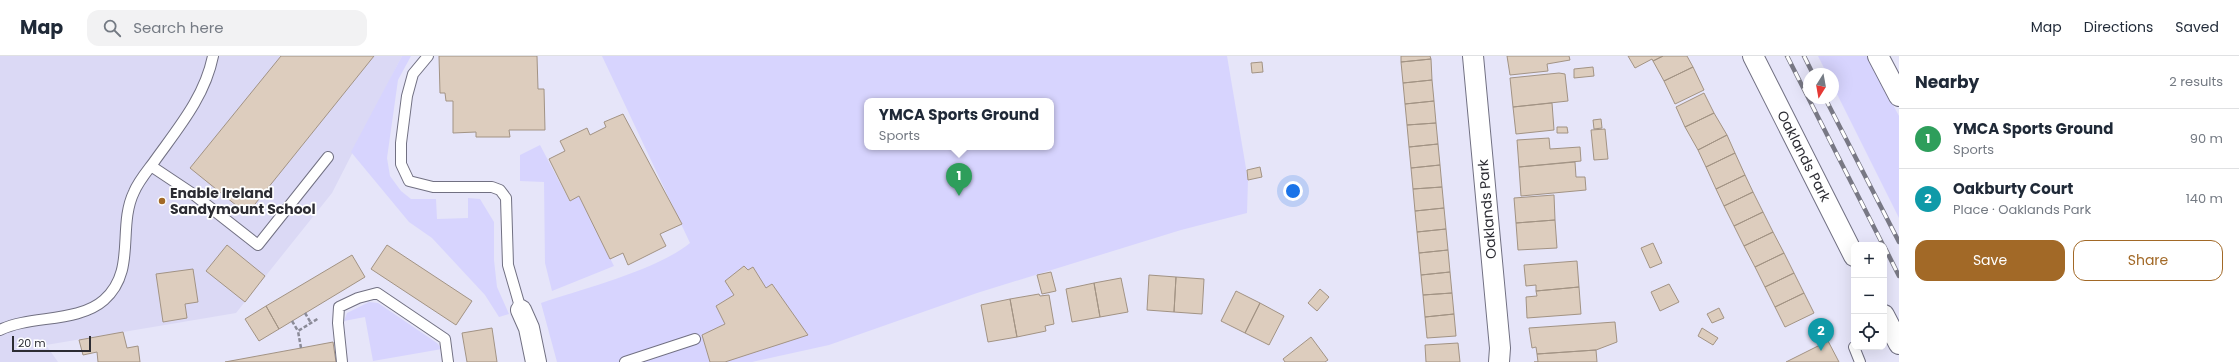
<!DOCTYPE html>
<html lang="en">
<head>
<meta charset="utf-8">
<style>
	body { margin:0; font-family:Poppins,sans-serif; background:#f2f2f3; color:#1f2937 }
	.controls { position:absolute; right:12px; bottom:12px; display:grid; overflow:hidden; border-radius:8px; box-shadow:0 4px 16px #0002 }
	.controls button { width:36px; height:36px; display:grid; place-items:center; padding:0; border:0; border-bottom:1px solid #e0e1e3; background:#fff; color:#1f2937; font:20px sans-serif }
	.compass { position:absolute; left:1803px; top:12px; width:36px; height:36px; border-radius:50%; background:#fff; box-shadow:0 4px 16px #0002; rotate:191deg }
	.scale { position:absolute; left:12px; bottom:10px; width:79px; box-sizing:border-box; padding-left:4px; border:2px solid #2c2c33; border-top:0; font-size:11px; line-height:14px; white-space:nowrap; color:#2c2c33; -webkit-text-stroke:3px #fff; paint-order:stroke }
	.you { position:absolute; left:1293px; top:135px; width:14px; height:14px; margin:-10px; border:3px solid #fff; border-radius:50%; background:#1a73e8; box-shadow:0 0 0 6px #1a73e833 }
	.badge { display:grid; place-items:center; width:26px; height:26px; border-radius:50%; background:#a26927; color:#fff; font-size:13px; font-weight:700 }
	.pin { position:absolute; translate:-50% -33px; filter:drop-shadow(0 1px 2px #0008) }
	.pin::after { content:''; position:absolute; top:21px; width:14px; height:12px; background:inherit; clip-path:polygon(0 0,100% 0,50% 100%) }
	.popup { position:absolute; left:864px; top:42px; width:190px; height:52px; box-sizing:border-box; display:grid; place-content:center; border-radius:8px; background:#fff; filter:drop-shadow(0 1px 3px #0005); font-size:13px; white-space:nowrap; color:#747a83 }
	.popup b { font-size:15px; color:#1f2937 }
	.popup::after { content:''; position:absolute; left:50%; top:100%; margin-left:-8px; border:8px solid transparent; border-top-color:#fff }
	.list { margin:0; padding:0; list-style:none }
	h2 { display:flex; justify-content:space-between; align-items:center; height:52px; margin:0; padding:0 16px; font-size:17px }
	h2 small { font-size:13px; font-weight:400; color:#747a83 }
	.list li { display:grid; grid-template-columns:26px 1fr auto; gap:12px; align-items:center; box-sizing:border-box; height:60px; padding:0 16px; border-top:1px solid #e0e1e3 }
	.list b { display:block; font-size:15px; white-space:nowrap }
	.list p { margin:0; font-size:13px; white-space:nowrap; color:#747a83 }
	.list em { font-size:13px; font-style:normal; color:#747a83 }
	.actions { display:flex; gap:8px; padding:12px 16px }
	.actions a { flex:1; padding:9px 0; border:1px solid #a26927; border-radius:12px; text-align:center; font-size:14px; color:#a26927 }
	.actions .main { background:#a26927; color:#fff }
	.icon { flex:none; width:22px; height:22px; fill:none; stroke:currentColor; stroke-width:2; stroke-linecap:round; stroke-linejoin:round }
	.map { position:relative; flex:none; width:1899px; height:306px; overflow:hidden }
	header { display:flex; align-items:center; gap:24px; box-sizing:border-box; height:56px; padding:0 20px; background:#fff; border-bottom:1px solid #e0e1e3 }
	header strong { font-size:19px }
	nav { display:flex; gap:22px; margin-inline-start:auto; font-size:14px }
	.search { width:280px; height:36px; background:#f2f2f3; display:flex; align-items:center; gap:10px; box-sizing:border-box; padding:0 14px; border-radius:12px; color:#747a83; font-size:15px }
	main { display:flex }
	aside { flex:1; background:#fff }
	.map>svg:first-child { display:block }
	.built { fill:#dbd9f5 }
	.green { fill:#d7d4fe; fill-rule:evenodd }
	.building { fill:#ddcdbe; stroke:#a29384 }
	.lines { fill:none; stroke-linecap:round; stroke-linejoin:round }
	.service-casing { stroke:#717082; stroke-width:12 }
	.minor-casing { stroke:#717082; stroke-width:22 }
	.path { stroke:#8b8b98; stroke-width:2.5; stroke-dasharray:4 2; stroke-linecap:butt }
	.service { stroke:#fff; stroke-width:10 }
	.minor { stroke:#fff; stroke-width:20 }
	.rail-casing { stroke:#787884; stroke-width:4.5 }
	.rail { stroke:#fff; stroke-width:3; stroke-dasharray:9; stroke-linecap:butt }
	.poi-dot { fill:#a26927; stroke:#fff; stroke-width:1.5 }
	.labels { text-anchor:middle; stroke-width:3.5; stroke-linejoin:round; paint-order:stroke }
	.street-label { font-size:14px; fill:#2c2c33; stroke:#fff }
	.poi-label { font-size:14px; font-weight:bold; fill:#2c2c33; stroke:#fff; text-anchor:start }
</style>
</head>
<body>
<header>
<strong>Map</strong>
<div class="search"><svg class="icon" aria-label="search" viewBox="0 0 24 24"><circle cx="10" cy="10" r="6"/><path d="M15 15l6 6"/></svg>Search here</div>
<nav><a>Map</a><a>Directions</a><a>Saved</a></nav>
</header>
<main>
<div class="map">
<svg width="1899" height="306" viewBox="0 0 1899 306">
	<rect width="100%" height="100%" fill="#e6e5f9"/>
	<!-- built -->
	<path class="built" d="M0,0H402L332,137L236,257L46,289L58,306H0Z"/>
	<!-- green -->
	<path class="green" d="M402,0H411L398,24L387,102L390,120L401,135L411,143H436L437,163L468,162V142L480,143L494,166V204L497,231L509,258L499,261L485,239L432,182L409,166L351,96Z
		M602,0H1227L1248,124L1247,157L1181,174L977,237L829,289L752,306H557L541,247C585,232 655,215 690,187ZM867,45H1051V91H867Z
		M1818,0H1867L1899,60V162L1833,30V18H1827Z
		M540,89L569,144L579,140L614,210L552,235L545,207L544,126L520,125V99Z
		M369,246L378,247L437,287L442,293L373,305L365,261L344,265L347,257Z"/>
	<!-- building -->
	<path class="building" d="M281,0H374L247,158L190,112Z
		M439,0H537L538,33H544L545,74H509L510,81H476V76L453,77V45H446L445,37H440Z
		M1401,0H1430L1431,3L1401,6Z
		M1507,0H1569L1570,4L1547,8L1548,15L1510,19Z
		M1628,0H1663L1653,5L1652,3L1635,12Z
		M1663,0H1687L1693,11L1664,25L1653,5Z
		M1431,3L1432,24L1403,27L1401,6Z
		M1262,6L1263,16L1252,17L1251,7Z
		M1593,11L1594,20L1574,22V13Z
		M1693,11L1704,34L1675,48L1664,25Z
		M1559,17L1565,18L1568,45L1513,51L1510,22Z
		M1432,24L1434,45L1405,48L1403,27Z
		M1704,37L1714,57L1685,71L1676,51Z
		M1434,45L1436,67L1407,69L1405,48Z
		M1552,47L1554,74L1516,78L1513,51Z
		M1714,57L1727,79L1698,94L1685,71Z
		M623,58L682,168L660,178L666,190L628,209L623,197L610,203L579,140L570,145L549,103L565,95L560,85L587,72L590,79L606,71L604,66Z
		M1601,63L1602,72L1594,73L1593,64Z
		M1436,67L1438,88L1409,91L1407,69Z
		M1557,71H1567L1568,77H1557Z
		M1605,73L1608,103L1594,104L1591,74Z
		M1727,79L1735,97L1706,111L1698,94Z
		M1549,82L1550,93L1580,91L1581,105L1519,111L1517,84Z
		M1438,88L1440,109L1411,112L1409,91Z
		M1735,97L1745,119L1716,133L1706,111Z
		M1575,106L1576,121H1585L1586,134L1521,140L1519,111Z
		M1440,109L1442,131L1413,133L1411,112Z
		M1260,111L1262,121L1248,124L1247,114Z
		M1745,119L1753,136L1724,150L1716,133Z
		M1442,131L1444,152L1415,155L1413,133Z
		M1753,136L1763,156L1734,170L1724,150Z
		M1554,139L1555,164L1516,167L1514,142Z
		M1444,152L1446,173L1417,176L1415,155Z
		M1763,156L1773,176L1744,190L1734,170Z
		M1555,164L1557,192L1518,194L1516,167Z
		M1446,173L1448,194L1419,197L1417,176Z
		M1773,176L1784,197L1755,211L1744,190Z
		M1653,187L1662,207L1650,212L1641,192Z
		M227,189L265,220L245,246L206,215Z
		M387,189L472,245L456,269L371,213Z
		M1448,194L1450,216L1421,219L1419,197Z
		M1784,197L1794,217L1765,231L1755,211Z
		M352,199L365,221L279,273L266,250Z
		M1577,205L1579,231L1536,235V229L1526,230L1524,209Z
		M744,210L748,214L753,211L766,232L772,228L808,279L725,306H710L702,279L725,268L716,250L734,239L725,225Z
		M193,213L198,246L185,248L187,262L163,266L156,218Z
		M1051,216L1056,235L1042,238L1037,219Z
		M1450,216L1452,237L1423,239L1421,219Z
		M1794,217L1804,237L1775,251L1765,231Z
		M1149,219L1176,221L1174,256L1147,254Z
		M1176,221L1204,223L1202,258L1174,256Z
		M1121,222L1128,256L1100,261L1094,227Z
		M1094,227L1100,261L1072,266L1066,233Z
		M1669,228L1679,246L1660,255L1651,236Z
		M1579,231L1581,258L1527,262L1526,241L1537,240L1536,235Z
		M1320,233L1329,241L1317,255L1308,247Z
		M1236,235L1260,247L1245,277L1221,265Z
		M1452,237L1454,258L1425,261L1423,239Z
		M1804,237L1814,257L1785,271L1775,251Z
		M1039,238L1040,240L1049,239L1054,268L1045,270L1046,275L1017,281L1010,243Z
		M1010,243L1017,281L988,286L981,249Z
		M1260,247L1284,260L1269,289L1245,277Z
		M266,250L279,273L259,285L245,263Z
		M1719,252L1724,262L1712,267L1707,258Z
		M1454,258L1456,280L1427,282L1425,261Z
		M1615,266L1617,286L1596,294L1537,298L1536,291L1532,292L1529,272Z
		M492,272L497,306H467L462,277Z
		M1702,272L1718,282L1713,289L1698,280Z
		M123,276L127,292L138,290L140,306H98L97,296L83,299L79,284Z
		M1311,281L1328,304L1325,306H1285L1283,303Z
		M1828,285L1839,306H1786Z
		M333,286L336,306H225L301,292Z
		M1458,287L1460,306H1426L1425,289Z
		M1596,294L1597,306H1534H1538L1537,298Z"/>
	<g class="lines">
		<!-- service casing -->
		<g class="service-casing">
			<path id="service" d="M428,0L413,18L407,40L401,87V108L409,125L433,131H492L500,134L506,142L508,209L521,254
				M151,110L193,138L258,189L328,101
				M0,274C30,259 78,267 104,244C137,215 117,171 134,136C139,124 149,113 156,103C179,71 205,40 213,0
				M1854,291L1860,306
				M342,306L338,267L339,251L358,242L377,237L445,283L448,306
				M625,306L695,283"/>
		</g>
		<!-- minor casing -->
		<g class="minor-casing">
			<path id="minor" d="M1473,0L1500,292L1499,306
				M1753,0L1854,200
				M1878,0L1899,40
				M521,254L529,272L536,306
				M1884,259L1899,288"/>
		</g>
		<!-- path -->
		<path class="path" d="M305,257L311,267
			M292,265L298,275
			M301,292L298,275L319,262"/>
		<!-- service -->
		<use href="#service" class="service"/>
		<!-- minor -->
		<use href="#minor" class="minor"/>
		<!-- rail casing -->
		<g class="rail-casing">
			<path id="rail" d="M1787,0L1883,189
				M1804,0L1813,18
				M1825,42L1899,186
				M1884,190L1899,220"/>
		</g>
		<!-- rail -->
		<use href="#rail" class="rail"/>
	</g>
	<!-- markers -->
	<circle class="poi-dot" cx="162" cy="145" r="4"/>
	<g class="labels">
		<!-- street labels -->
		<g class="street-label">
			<text transform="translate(1804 100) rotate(63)" y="5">Oaklands Park</text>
			<text transform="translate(1487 153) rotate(-95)" y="5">Oaklands Park</text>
		</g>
		<!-- poi labels -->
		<g class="poi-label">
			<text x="170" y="142">Enable Ireland<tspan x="170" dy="16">Sandymount School</tspan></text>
		</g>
	</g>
</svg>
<div class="controls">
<button>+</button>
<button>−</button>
<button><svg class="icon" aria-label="locate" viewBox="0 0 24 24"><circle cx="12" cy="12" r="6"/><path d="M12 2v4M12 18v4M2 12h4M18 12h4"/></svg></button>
</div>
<svg class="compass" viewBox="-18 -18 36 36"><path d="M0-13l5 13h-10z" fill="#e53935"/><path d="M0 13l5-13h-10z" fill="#747a83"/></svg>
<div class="scale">20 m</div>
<div class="you"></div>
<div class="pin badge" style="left:959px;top:140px;background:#2e9e5b">1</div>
<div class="popup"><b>YMCA Sports Ground</b>Sports</div>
<div class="pin badge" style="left:1821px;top:295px;background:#0f9aa8">2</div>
</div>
<aside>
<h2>Nearby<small>2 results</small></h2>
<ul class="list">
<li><span class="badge" style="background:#2e9e5b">1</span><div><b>YMCA Sports Ground</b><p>Sports</p></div><em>90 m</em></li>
<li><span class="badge" style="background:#0f9aa8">2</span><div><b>Oakburty Court</b><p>Place · Oaklands Park</p></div><em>140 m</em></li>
</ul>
<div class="actions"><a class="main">Save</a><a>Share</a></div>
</aside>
</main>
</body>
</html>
